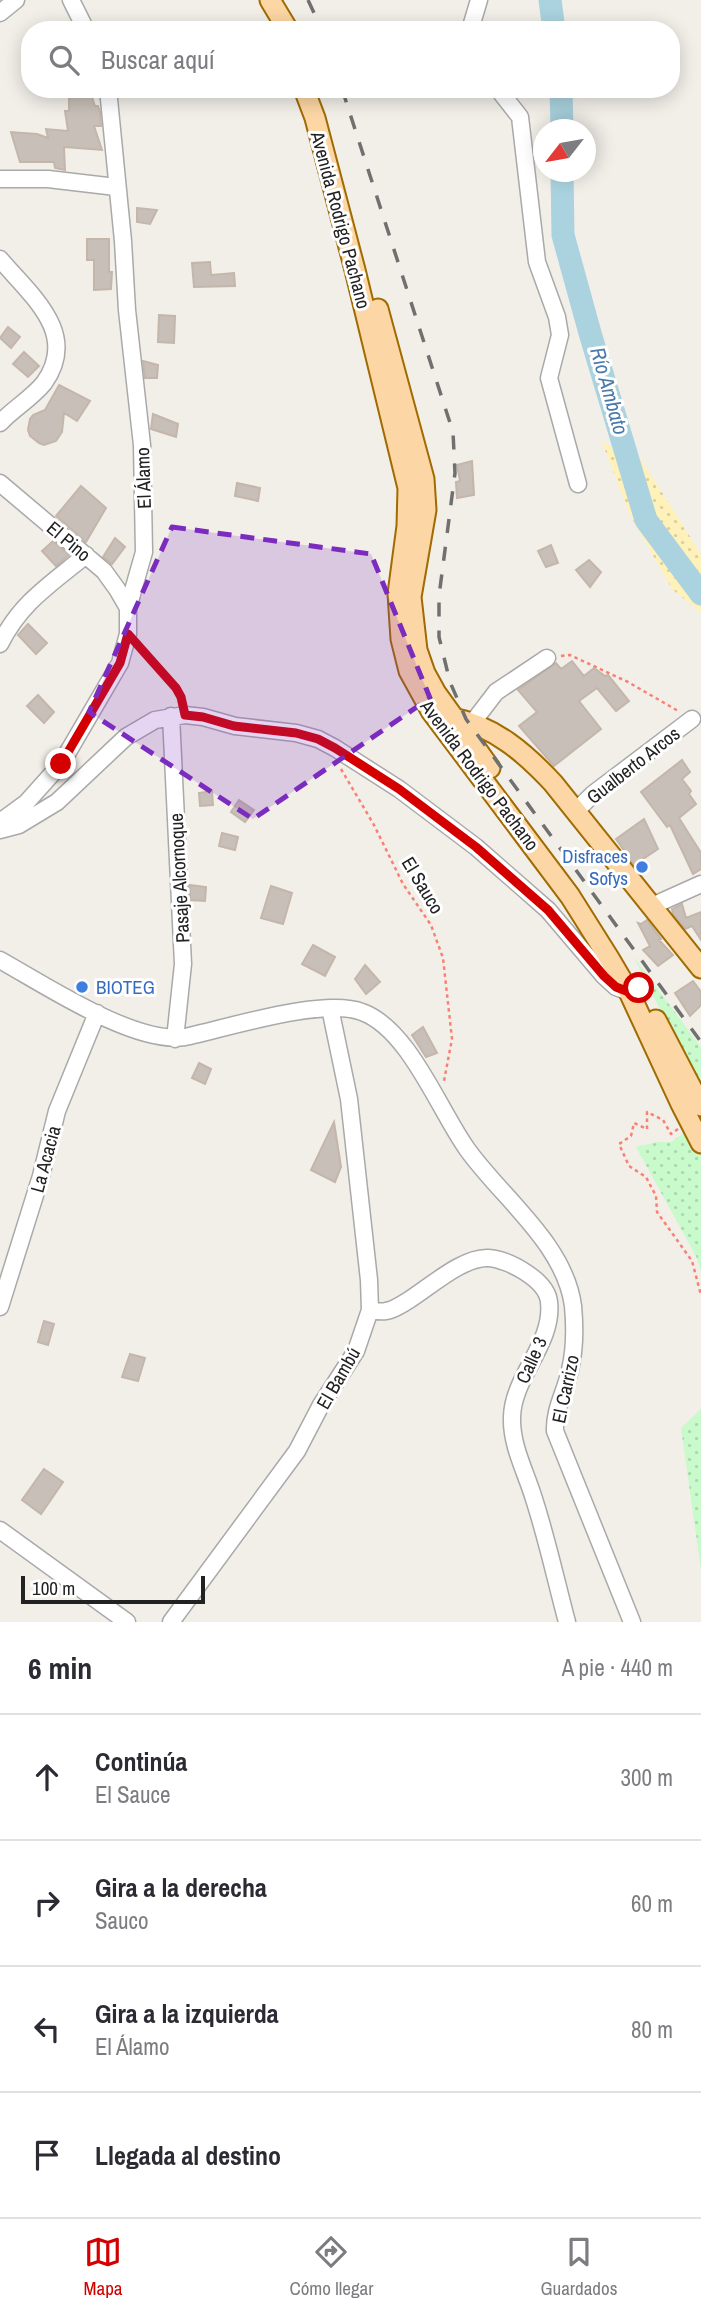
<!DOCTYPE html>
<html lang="es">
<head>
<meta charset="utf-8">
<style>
	body { margin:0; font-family:"Archivo Narrow",sans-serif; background:#f7f7f7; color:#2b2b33 }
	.compass { position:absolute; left:533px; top:119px; width:63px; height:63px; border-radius:50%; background:#fff; box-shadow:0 4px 18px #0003; rotate:239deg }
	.scale { position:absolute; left:21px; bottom:18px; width:184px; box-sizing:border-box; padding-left:7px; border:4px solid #222; border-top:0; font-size:19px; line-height:24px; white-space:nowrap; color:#222; -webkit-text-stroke:5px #fff; paint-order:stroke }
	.stop { position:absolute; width:21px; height:21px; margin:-16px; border:5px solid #d40000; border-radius:50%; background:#fff }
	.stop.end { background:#d40000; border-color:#fff; box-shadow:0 2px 7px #0008 }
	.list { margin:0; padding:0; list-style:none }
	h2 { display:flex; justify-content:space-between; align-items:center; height:91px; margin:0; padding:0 28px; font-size:30px }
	h2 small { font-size:23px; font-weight:400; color:#7c7c81 }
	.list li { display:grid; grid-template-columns:46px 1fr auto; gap:21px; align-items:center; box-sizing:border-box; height:126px; padding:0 28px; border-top:2px solid #e1e1e2 }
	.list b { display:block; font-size:26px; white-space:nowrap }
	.list p { margin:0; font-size:23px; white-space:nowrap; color:#7c7c81 }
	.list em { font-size:23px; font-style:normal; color:#7c7c81 }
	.icon { flex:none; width:38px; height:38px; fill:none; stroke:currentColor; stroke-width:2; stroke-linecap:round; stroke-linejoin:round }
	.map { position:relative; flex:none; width:701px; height:1622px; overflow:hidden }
	.search { position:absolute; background:#fff; box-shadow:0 4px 18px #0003; left:21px; right:21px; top:21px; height:77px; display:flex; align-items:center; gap:18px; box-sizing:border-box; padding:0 24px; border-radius:28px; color:#7c7c81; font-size:26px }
	.sheet { height:595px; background:#fff }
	nav { display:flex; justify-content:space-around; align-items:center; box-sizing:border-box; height:98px; border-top:2px solid #e1e1e2; background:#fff; font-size:19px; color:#7c7c81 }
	nav a { display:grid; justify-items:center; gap:4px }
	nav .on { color:#d40000 }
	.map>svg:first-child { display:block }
	.sand { fill:url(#sand-dots) }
	.park { fill:url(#park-dots) }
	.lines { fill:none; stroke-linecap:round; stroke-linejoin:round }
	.river { stroke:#aad3df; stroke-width:23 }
	.building { fill:#c7bfb8; stroke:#c4b6ab; stroke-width:2 }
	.minor-casing { stroke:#a9a9a9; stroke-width:19 }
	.major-casing { stroke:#a06b00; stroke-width:23 }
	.path { stroke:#fa8072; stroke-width:2.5; stroke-dasharray:3.5 3.5; stroke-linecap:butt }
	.minor { stroke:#fff; stroke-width:16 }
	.major { stroke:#fcd6a4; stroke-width:19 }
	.rail { stroke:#707070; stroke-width:3.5; stroke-dasharray:14 14; stroke-linecap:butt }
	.route { stroke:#d40000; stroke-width:9 }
	.marked { fill:#7b2cbf; fill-opacity:0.2; stroke:#7b2cbf; stroke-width:5; stroke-dasharray:14 9; stroke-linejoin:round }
	.shop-dot { fill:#3f7fe0; stroke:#fff; stroke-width:2.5 }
	.labels { text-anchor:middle; stroke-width:6; stroke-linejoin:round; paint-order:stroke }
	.street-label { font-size:19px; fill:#222; stroke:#fff }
	.shop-label { font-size:19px; fill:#366cbe; stroke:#fff; text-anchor:end }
	.water-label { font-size:21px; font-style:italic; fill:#4a7aab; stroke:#fff }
</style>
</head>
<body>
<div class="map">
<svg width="701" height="1622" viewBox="0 0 701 1622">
	<defs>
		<pattern id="sand-dots" width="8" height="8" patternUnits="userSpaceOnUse" patternTransform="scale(1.75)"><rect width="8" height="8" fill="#fff1ba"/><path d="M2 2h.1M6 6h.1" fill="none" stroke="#dacea0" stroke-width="1.8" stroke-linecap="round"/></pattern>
		<pattern id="park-dots" width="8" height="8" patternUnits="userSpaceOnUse" patternTransform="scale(1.75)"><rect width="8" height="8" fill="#c8facc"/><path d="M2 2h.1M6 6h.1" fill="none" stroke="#acd6af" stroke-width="1.8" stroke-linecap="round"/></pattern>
	</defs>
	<rect width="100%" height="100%" fill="#f2efe9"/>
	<!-- sand -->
	<path class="sand" d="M602,442L642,461L701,554V613L672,589L629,513Z"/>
	<!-- park -->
	<path class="park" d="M633,956L701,1047V1090Z
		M688,1130L701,1155V1271L696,1256L636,1147L657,1142H671Z
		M701,1409V1570L681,1428Z"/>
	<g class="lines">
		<!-- river -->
		<path class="river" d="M550,0L554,30
			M561,89L562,130
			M562,172L563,235L590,333L646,520L701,594"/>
	</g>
	<!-- building -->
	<path class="building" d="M69,89H89L95,106H98L100,112L101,126H94L102,150L64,147L65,170L55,168L54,162H20L11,132L37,134L48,138L46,129L68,131L65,111H69Z
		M137,208L157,210L150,224L137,222Z
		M87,239H109V272H112L111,289L94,290V260H87Z
		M210,262L211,275L234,273L235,286L194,287L192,263Z
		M159,315L175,316L174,343L158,342Z
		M8,327L20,337L11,348L0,338Z
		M24,352L39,366L28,377L13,364Z
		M143,361L158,365L157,378H145Z
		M59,385L90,401L77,421L64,413L62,432L56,441L44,445L39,443L30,436L28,430L30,419L33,415L45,410Z
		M153,414L178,424L176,437L151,429Z
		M472,461L474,495L457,498L456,482L460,481L457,465Z
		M237,483L260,488L258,501L235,496Z
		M81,486L106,508L86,542L56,516Z
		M115,538L125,547L112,564L103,557Z
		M53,541L69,555L56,566L42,551Z
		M551,545L558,563L546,567L538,551Z
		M589,560L601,572L590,587L576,570Z
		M28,624L47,643L36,654L18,635Z
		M572,661L584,676L594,668L605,676L608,675L629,701L616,711L597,688L579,701L601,729L554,766L519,726L537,712L518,690L556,663L561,669Z
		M38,695L54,712L44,723L27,706Z
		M682,760L690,772L682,779L691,791L689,794L696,804L679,818L701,853V869L693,874L670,825L667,827L641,792Z
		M212,791L213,805L200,806L199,793Z
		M239,800L254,810L245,822L231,812Z
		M644,819L658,849L634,865L616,839Z
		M222,833L238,837L235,850L219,846Z
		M190,885L206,887L205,901L190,900Z
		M271,886L292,893L283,924L261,918Z
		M682,904L686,918L701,912V940L692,926L685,929L673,914L672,909Z
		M647,920L661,939L659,940L673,955L658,966L643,950L650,946L638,923L641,924Z
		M313,945L335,957L325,976L302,964Z
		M365,965L380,982L366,994L355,979Z
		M693,981L701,992V1005L690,1016L675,993Z
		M423,1027L437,1053L426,1057L412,1035Z
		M199,1063L211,1069L205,1084L192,1078Z
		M334,1122L341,1167L335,1182L311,1170Z
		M44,1321L54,1324L48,1345L38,1342Z
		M130,1354L145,1358L138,1381L122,1377Z
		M44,1469L63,1482L41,1514L22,1500Z"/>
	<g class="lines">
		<!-- minor casing -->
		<g class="minor-casing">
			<path id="minor" d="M71,0L86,30
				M0,13L16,0
				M470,30L479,0
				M498,89L520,117L537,262L557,317L560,335L549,378L578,484
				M0,179H48L116,187
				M0,259C30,295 80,333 44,383C32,398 13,409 0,423
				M0,483L104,571L117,589L128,608
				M0,644C21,602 51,584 86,555
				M171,716L183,964L175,1039
				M473,722L496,692L547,658
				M575,812L593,794L692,719
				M0,822L26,803L61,764L120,663L128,634V608L144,552L142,445L127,310L123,241L108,89
				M0,830L19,825L57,802L126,737L155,720L185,715L203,717L235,726L296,733L318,739L335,748L399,789L476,847L548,910L604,976L616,987L629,992L639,988
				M652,906L701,884
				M0,960C45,985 135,1045 185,1037C227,1028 324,997 362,1012C409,1029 439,1110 467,1149C501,1197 565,1244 573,1306C575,1327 575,1349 570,1370C566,1390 554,1409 555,1431L632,1622
				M0,1307L41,1176L57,1111L97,1013
				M370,1310C375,1311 381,1312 386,1311C394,1310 402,1304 409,1300C431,1286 463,1257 488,1258C508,1259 547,1280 549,1302C554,1343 513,1376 512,1417C511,1446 526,1472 534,1499C547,1539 556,1581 567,1622
				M0,1530L127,1622
				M171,1622L297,1451L321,1405L356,1351L370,1310L369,1280L349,1099L330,1008"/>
		</g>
		<!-- major casing -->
		<g class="major-casing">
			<path id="major" d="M270,0L288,30
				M304,89L315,118L355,270L408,488L407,526L398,594L401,639L409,671L431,711L570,896L609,958L629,992L681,1104L701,1143
				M378,309L424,479L426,510L411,597L417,650L425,673L436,693L490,768
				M453,718C494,726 525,753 553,783L701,968
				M656,1020L701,1106"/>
		</g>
		<!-- path -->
		<path class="path" d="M139,647L176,688L182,701
			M561,656L570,655L628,682L680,712
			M341,769L374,825L403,884L431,925L443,958L452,1039L444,1081
			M678,1129L671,1134L663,1120L647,1112V1129L634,1123L631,1136L619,1144L629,1166L646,1177L656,1196L657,1212L692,1261L701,1295"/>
		<!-- minor -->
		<use href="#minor" class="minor"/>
		<!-- major -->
		<use href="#major" class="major"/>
		<!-- rail -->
		<path class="rail" d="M308,0L322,30
			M342,89L453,432L455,473L439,596V637L450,682L466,719L701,1042"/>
	</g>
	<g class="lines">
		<!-- route -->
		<path class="route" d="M61,764L120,663L128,634L176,688L181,697L185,715L203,717L234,726L296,733L318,739L335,748L399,789L476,847L548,910L604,976L616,987L629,992L639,988"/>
	</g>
	<!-- marked area -->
	<path class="marked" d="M172,527L371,554L430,698L253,819L89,712Z"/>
	<!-- markers -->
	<g class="shop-dot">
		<circle cx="642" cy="867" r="7"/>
		<circle cx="82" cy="987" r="7"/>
	</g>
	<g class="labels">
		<!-- street labels -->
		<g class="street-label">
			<text transform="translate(341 220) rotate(75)" y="7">Avenida Rodrigo Pachano</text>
			<text transform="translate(143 478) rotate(-92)" y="7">El Álamo</text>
			<text transform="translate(69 541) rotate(40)" y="7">El Pino</text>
			<text transform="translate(633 765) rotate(-38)" y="7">Gualberto Arcos</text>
			<text transform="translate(480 775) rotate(53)" y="7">Avenida Rodrigo Pachano</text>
			<text transform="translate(179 878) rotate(-93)" y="7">Pasaje Alcornoque</text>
			<text transform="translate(423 885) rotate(59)" y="7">El Sauco</text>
			<text transform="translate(45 1159) rotate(-75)" y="7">La Acacia</text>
			<text transform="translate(531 1360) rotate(-66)" y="7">Calle 3</text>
			<text transform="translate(338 1378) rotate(-60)" y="7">El Bambú</text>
			<text transform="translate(565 1389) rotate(-78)" y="7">El Carrizo</text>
		</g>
		<!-- shop labels -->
		<g class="shop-label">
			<text x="628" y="863">Disfraces<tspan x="628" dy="22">Sofys</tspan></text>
			<text x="96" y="994" text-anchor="start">BIOTEG</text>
		</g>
		<!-- water labels -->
		<g class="water-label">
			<text transform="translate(609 391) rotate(74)" y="7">Río Ambato</text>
		</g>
	</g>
</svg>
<svg class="compass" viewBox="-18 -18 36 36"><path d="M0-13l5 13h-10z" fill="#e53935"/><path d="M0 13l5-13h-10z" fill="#7c7c81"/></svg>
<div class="scale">100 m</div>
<div class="stop" style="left:639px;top:988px"></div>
<div class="stop end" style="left:61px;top:764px"></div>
<div class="search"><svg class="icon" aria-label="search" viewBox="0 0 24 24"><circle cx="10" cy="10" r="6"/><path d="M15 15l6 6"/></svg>Buscar aquí</div>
</div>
<section class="sheet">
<h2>6 min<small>A pie · 440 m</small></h2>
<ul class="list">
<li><svg class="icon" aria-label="ahead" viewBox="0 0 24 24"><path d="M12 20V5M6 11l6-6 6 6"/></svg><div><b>Continúa</b><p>El Sauce</p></div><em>300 m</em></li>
<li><svg class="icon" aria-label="right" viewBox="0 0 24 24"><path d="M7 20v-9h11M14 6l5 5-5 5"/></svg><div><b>Gira a la derecha</b><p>Sauco</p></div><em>60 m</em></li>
<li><svg class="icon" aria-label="left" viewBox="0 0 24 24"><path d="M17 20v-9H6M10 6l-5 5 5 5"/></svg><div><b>Gira a la izquierda</b><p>El Álamo</p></div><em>80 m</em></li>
<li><svg class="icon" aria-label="arrive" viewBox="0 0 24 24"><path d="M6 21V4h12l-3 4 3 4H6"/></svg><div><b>Llegada al destino</b></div></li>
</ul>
</section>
<nav>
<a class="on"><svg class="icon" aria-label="map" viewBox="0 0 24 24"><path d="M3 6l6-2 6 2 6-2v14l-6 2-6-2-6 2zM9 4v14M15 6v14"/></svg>Mapa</a>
<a><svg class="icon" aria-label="directions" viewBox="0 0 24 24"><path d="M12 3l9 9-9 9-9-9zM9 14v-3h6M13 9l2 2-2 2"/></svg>Cómo llegar</a>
<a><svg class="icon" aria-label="saved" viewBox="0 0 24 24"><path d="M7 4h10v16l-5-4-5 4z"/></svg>Guardados</a>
</nav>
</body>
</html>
